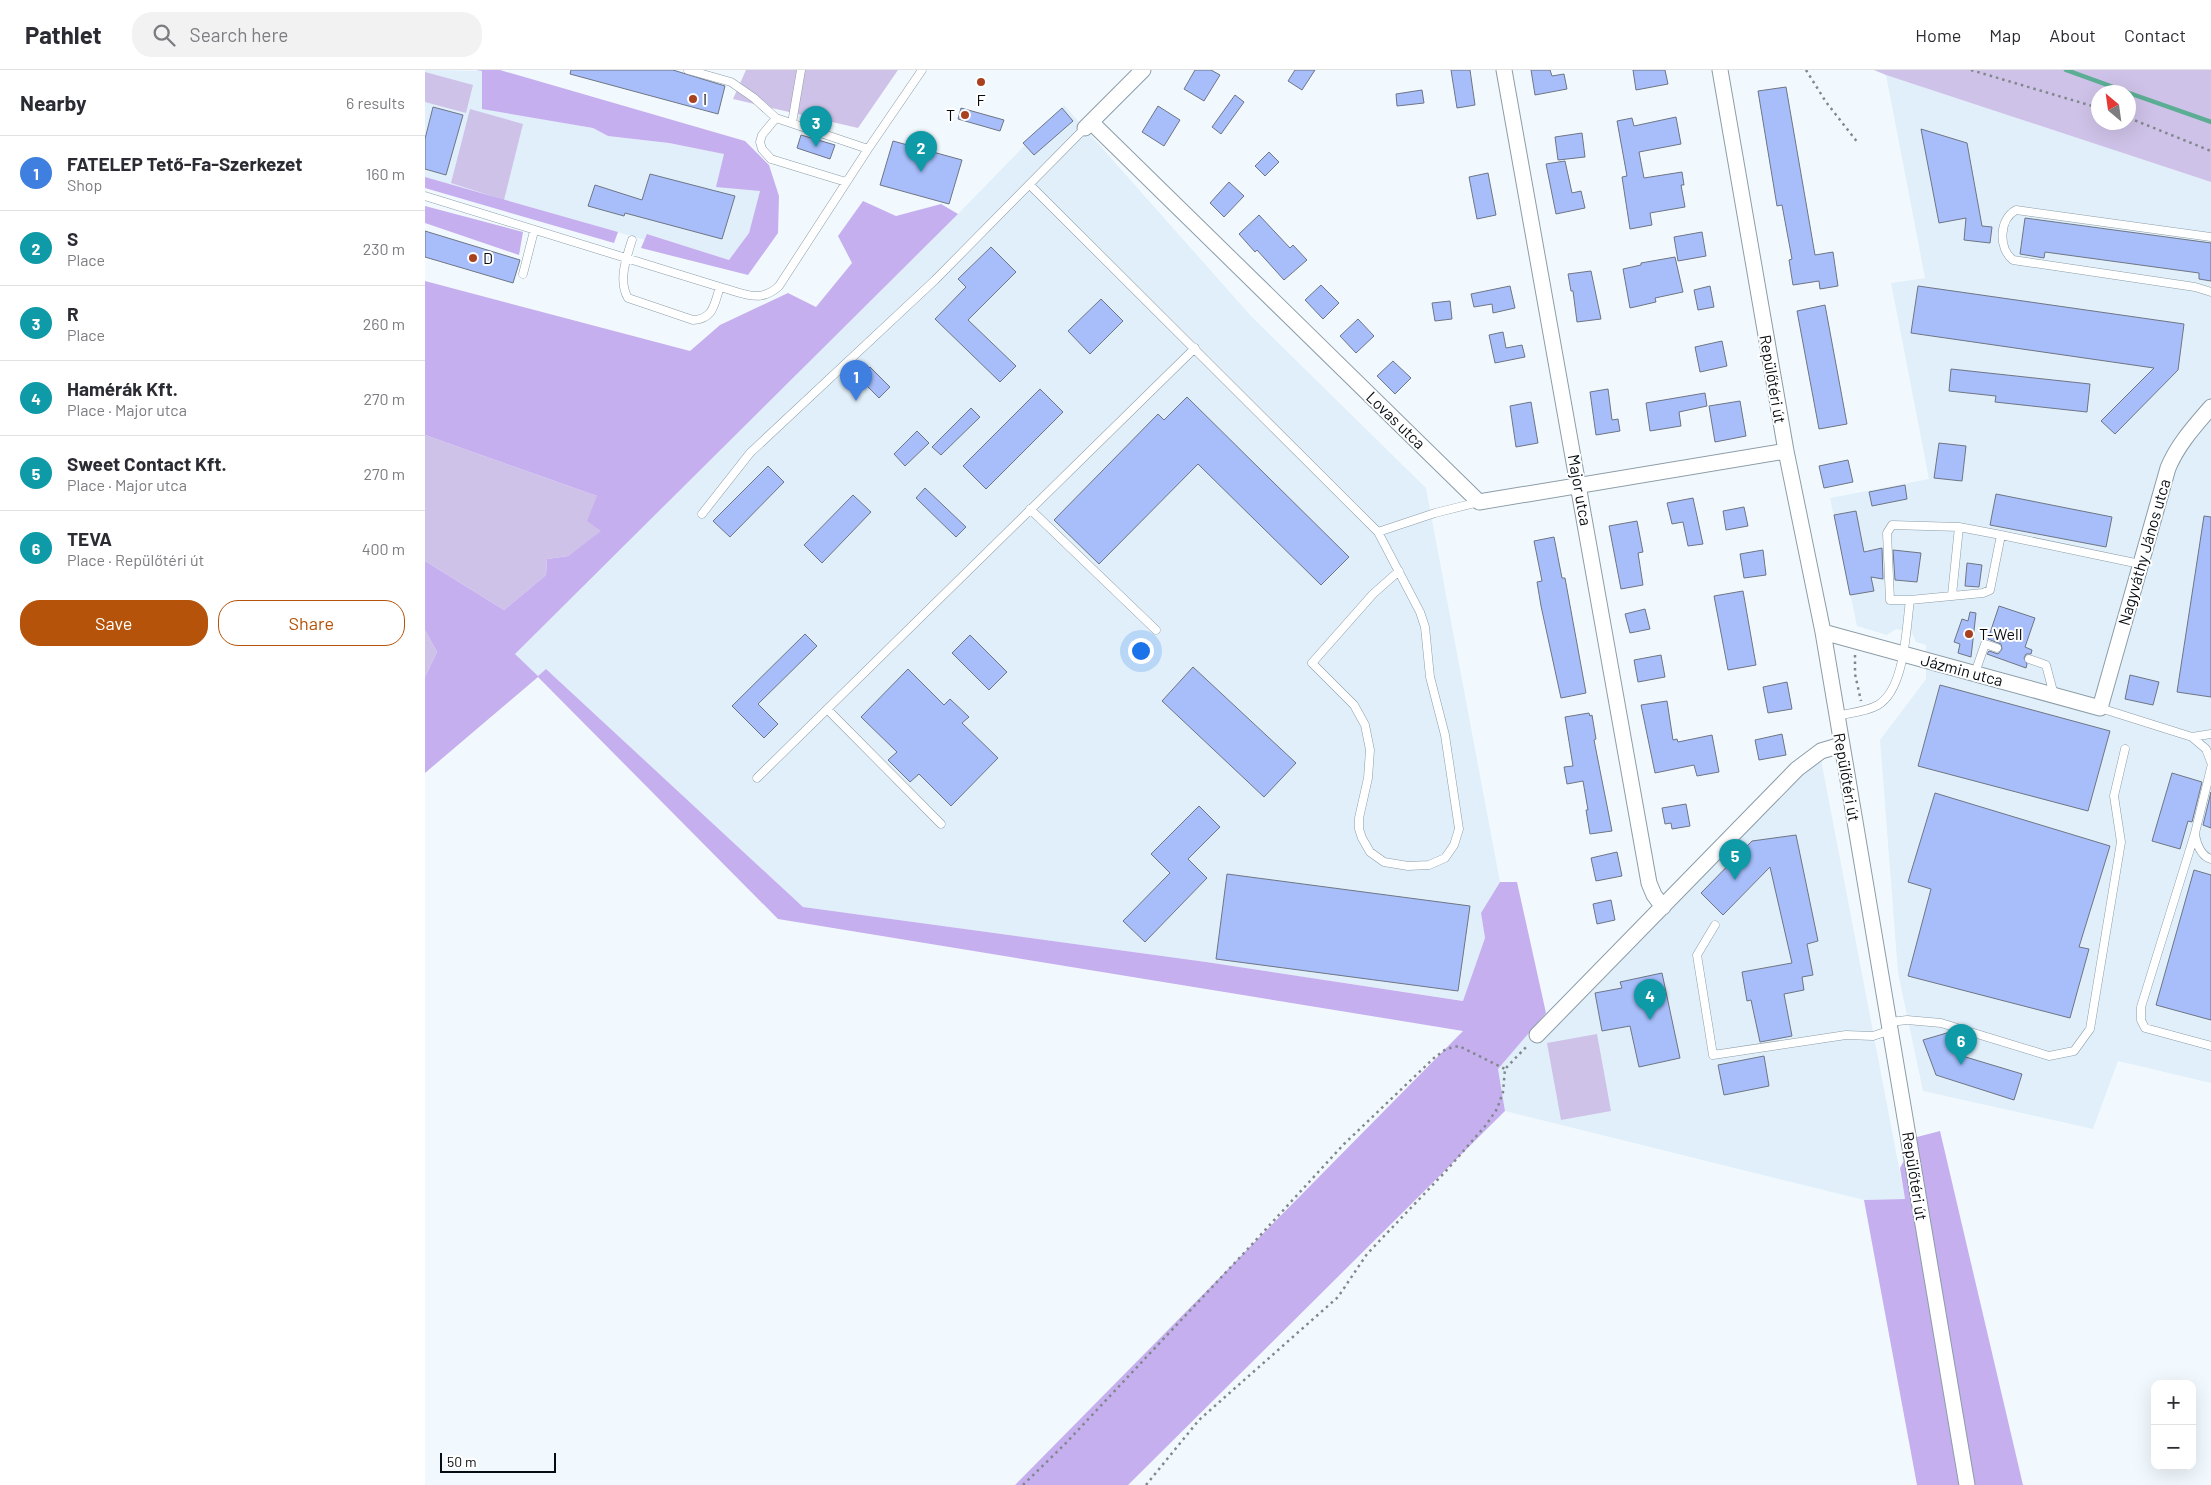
<!DOCTYPE html>
<html lang="en">
<head>
<meta charset="utf-8">
<style>
	body { margin:0; font-family:Barlow,sans-serif; background:#f2f2f3; color:#2b2b33 }
	.controls { position:absolute; right:15px; bottom:15px; display:grid; overflow:hidden; border-radius:10px; box-shadow:0 5px 20px #0002 }
	.controls button { width:45px; height:45px; display:grid; place-items:center; padding:0; border:0; border-bottom:1px solid #e1e1e2; background:#fff; color:#2b2b33; font:25px sans-serif }
	.compass { position:absolute; left:1666px; top:15px; width:45px; height:45px; border-radius:50%; background:#fff; box-shadow:0 5px 20px #0002; rotate:331deg }
	.scale { position:absolute; left:15px; bottom:12px; width:116px; box-sizing:border-box; padding-left:5px; border:2px solid #070c10; border-top:0; font-size:14px; line-height:18px; white-space:nowrap; color:#070c10; -webkit-text-stroke:4px #fff; paint-order:stroke }
	.you { position:absolute; left:715px; top:580px; width:18px; height:18px; margin:-12px; border:4px solid #fff; border-radius:50%; background:#1a73e8; box-shadow:0 0 0 8px #1a73e833 }
	.badge { display:grid; place-items:center; width:32px; height:32px; border-radius:50%; background:#b45309; color:#fff; font-size:16px; font-weight:700 }
	.pin { position:absolute; translate:-50% -41px; filter:drop-shadow(0 1px 2px #0008) }
	.pin::after { content:''; position:absolute; top:26px; width:18px; height:15px; background:inherit; clip-path:polygon(0 0,100% 0,50% 100%) }
	.list { margin:0; padding:0; list-style:none }
	h2 { display:flex; justify-content:space-between; align-items:center; height:65px; margin:0; padding:0 20px; font-size:21px }
	h2 small { font-size:16px; font-weight:400; color:#7c7c81 }
	.list li { display:grid; grid-template-columns:32px 1fr auto; gap:15px; align-items:center; box-sizing:border-box; height:75px; padding:0 20px; border-top:1px solid #e1e1e2 }
	.list b { display:block; font-size:19px; white-space:nowrap }
	.list p { margin:0; font-size:16px; white-space:nowrap; color:#7c7c81 }
	.list em { font-size:16px; font-style:normal; color:#7c7c81 }
	.actions { display:flex; gap:10px; padding:15px 20px }
	.actions a { flex:1; padding:11px 0; border:1px solid #b45309; border-radius:20px; text-align:center; font-size:18px; color:#b45309 }
	.actions .main { background:#b45309; color:#fff }
	.icon { flex:none; width:28px; height:28px; fill:none; stroke:currentColor; stroke-width:2; stroke-linecap:round; stroke-linejoin:round }
	.map { position:relative; flex:none; width:1786px; height:1415px; overflow:hidden }
	header { display:flex; align-items:center; gap:30px; box-sizing:border-box; height:70px; padding:0 25px; background:#fff; border-bottom:1px solid #e1e1e2 }
	header strong { font-size:24px }
	nav { display:flex; gap:28px; margin-inline-start:auto; font-size:18px }
	.search { width:350px; height:45px; background:#f2f2f3; display:flex; align-items:center; gap:12px; box-sizing:border-box; padding:0 18px; border-radius:20px; color:#7c7c81; font-size:19px }
	main { display:flex }
	aside { flex:1; background:#fff }
	.map>svg:first-child { display:block }
	.built { fill:#e0eff9 }
	.green { fill:#cfc2e8; fill-rule:evenodd }
	.forest { fill:#c6afee }
	.lines { fill:none; stroke-linecap:round; stroke-linejoin:round }
	.stream { stroke:#5bae94; stroke-width:4.5 }
	.building { fill:#a7befb; stroke:#6e7584 }
	.service-casing { stroke:#8c9da8; stroke-width:9 }
	.minor-casing { stroke:#8c9da8; stroke-width:17 }
	.path { stroke:#81888c; stroke-width:2.5; stroke-dasharray:2.5 4; stroke-linecap:butt }
	.service { stroke:#fff; stroke-width:8 }
	.minor { stroke:#fff; stroke-width:15 }
	.poi-dot { fill:#a94120; stroke:#fff; stroke-width:2 }
	.labels { text-anchor:middle; stroke-width:4; stroke-linejoin:round; paint-order:stroke }
	.poi-label { font-size:16px; fill:#070c10; stroke:#fff; text-anchor:start }
	.street-label { font-size:16px; fill:#070c10; stroke:#fff }
</style>
</head>
<body>
<header>
<strong>Pathlet</strong>
<div class="search"><svg class="icon" aria-label="search" viewBox="0 0 24 24"><circle cx="10" cy="10" r="6"/><path d="M15 15l6 6"/></svg>Search here</div>
<nav><a>Home</a><a>Map</a><a>About</a><a>Contact</a></nav>
</header>
<main>
<aside>
<h2>Nearby<small>6 results</small></h2>
<ul class="list">
<li><span class="badge" style="background:#3f7fe0">1</span><div><b>FATELEP Tető-Fa-Szerkezet</b><p>Shop</p></div><em>160 m</em></li>
<li><span class="badge" style="background:#0f9aa8">2</span><div><b>S</b><p>Place</p></div><em>230 m</em></li>
<li><span class="badge" style="background:#0f9aa8">3</span><div><b>R</b><p>Place</p></div><em>260 m</em></li>
<li><span class="badge" style="background:#0f9aa8">4</span><div><b>Hamérák Kft.</b><p>Place · Major utca</p></div><em>270 m</em></li>
<li><span class="badge" style="background:#0f9aa8">5</span><div><b>Sweet Contact Kft.</b><p>Place · Major utca</p></div><em>270 m</em></li>
<li><span class="badge" style="background:#0f9aa8">6</span><div><b>TEVA</b><p>Place · Repülőtéri út</p></div><em>400 m</em></li>
</ul>
<div class="actions"><a class="main">Save</a><a>Share</a></div>
</aside>
<div class="map">
<svg width="1786" height="1415" viewBox="0 0 1786 1415">
	<rect width="100%" height="100%" fill="#f2f9fe"/>
	<!-- built -->
	<path class="built" d="M0,0L57,1V38L168,58L183,66L244,73L300,84L335,121L324,163L304,190L223,164L220,170L0,107Z
		M1461,5L1786,112V1013L1693,991L1668,1059L1498,1021L1473,903L1455,670L1501,609V575L1491,572L1487,563L1471,559L1462,565L1432,556L1405,428L1504,409L1466,213L1500,208Z
		M639,35L826,246L1001,418L1075,812L1056,843L1060,868L1039,931L781,892L378,837L121,599L113,606L90,584L533,144Z
		M1395,684L1480,1129L1439,1130L1080,1041L1073,999L1121,943Z"/>
	<!-- green -->
	<path class="green" d="M321,0H473L433,58L308,29Z
		M1449,0H1786V112L1461,5ZM1674,22H1704V52H1674Z
		M0,2L48,15L41,43L0,32Z
		M45,39L98,54L79,130L26,113Z
		M0,365L172,426L177,461L143,486L122,489L121,505L79,540L0,491Z
		M0,560L12,582L0,607Z
		M1172,964L1186,1041L1136,1050L1122,973Z"/>
	<!-- forest -->
	<path class="forest" d="M51,0H75L320,71L344,95L354,126L353,163L323,205L216,178L222,164L304,190L324,163L335,121L291,117L299,84L244,73L183,66L168,58L57,39V1Z
		M0,107L193,162L189,173L0,118Z
		M438,131L471,146L516,134L533,144L90,584L113,606L121,599L378,837L781,892L1038,931L1060,868L1056,843L1075,812H1092L1121,943L1073,999L1080,1041L703,1415H590L1038,961L353,849L113,607L0,703V607L12,582L0,560V491L79,540L121,505L122,489L143,486L176,461L162,451L172,426L0,365V211L265,281L295,255L363,223L391,237L427,193L413,166Z
		M0,136L98,162L94,185L0,153Z
		M1515,1061L1598,1415H1492L1439,1130L1480,1129L1475,1098L1492,1067Z"/>
	<g class="lines">
		<!-- stream -->
		<path class="stream" d="M1641,0L1702,22
			M1704,23L1786,52"/>
	</g>
	<!-- building -->
	<path class="building" d="M146,0H248L300,16L293,44L145,4Z
		M770,0H786L795,5L779,31L759,19Z
		M870,0H890L877,20L863,11Z
		M1026,0H1045L1050,35L1032,38Z
		M1106,0H1125L1127,6L1139,4L1142,19L1110,25Z
		M1208,0H1240L1243,14L1211,20Z
		M1361,17L1390,185L1408,182L1413,216L1395,219L1394,211L1368,215L1364,190L1367,189L1357,135L1352,136L1333,21Z
		M997,20L999,33L972,36L971,24Z
		M810,25L819,32L796,64L787,57Z
		M733,36L755,50L739,76L717,62Z
		M8,37L38,45L21,105L0,99V69Z
		M536,38L579,50L575,61L533,49Z
		M637,38L648,51L609,85L598,73Z
		M1251,47L1256,74L1214,82L1219,108L1257,102L1259,115H1256L1260,137L1225,143L1227,155L1205,159L1197,107L1202,106L1192,51L1207,48L1209,56Z
		M1496,59L1542,73L1557,156L1567,157L1565,173L1539,170L1541,148L1514,153Z
		M1157,63L1160,87L1133,90L1130,67Z
		M376,65L410,75L405,89L372,78Z
		M468,71L537,90L524,134L455,115Z
		M844,82L854,92L840,106L830,96Z
		M1140,91L1147,123L1156,121L1160,138L1131,144L1121,94Z
		M1063,103L1071,145L1052,149L1044,107Z
		M225,104L310,126L297,169L200,143L199,146L163,136L170,115L217,130Z
		M804,112L819,126L799,147L785,133Z
		M834,145L865,178L868,175L882,190L859,210L832,180L830,182L814,164Z
		M1600,148L1786,173V211L1774,209V203L1620,182L1619,188L1595,184Z
		M0,161L95,190L88,213L0,187Z
		M1277,162L1281,186L1253,191L1249,167Z
		M566,177L591,202L543,250L591,296L575,312L510,249L541,217L533,209Z
		M1250,187L1258,222L1230,228L1231,232L1205,238L1198,199L1216,195V193Z
		M1166,201L1176,249L1152,252L1148,221H1146L1143,204Z
		M896,215L914,233L898,249L880,230Z
		M1085,216L1090,238L1068,243L1067,234L1049,237L1046,224Z
		M1285,216L1289,237L1273,240L1269,220Z
		M1493,216L1759,254L1753,300L1690,364L1676,351L1729,298L1486,263Z
		M676,229L698,251L665,284L643,261Z
		M1025,231L1027,249L1010,251L1007,233Z
		M1400,235L1422,354L1394,359L1372,241Z
		M933,249L949,266L931,283L915,266Z
		M1078,262L1081,278L1097,275L1100,287L1070,293L1064,265Z
		M1297,271L1302,296L1275,302L1270,277Z
		M968,291L986,308L970,324L952,306Z
		M445,297L465,317L454,328L434,308Z
		M1526,299L1665,314L1662,342L1570,332L1571,326L1524,321Z
		M615,319L638,342L561,419L538,396Z
		M1183,319L1187,350L1193,349L1195,361L1171,365L1165,322Z
		M1280,323L1282,336L1254,342L1256,356L1225,361L1221,333Z
		M762,327L924,487L896,515L773,394L674,494L629,450L733,344L739,350Z
		M1315,331L1321,366L1290,372L1284,336Z
		M1106,332L1113,373L1091,377L1085,336Z
		M546,338L555,347L516,385L507,377Z
		M492,361L504,373L480,396L469,384Z
		M1514,373L1541,376L1537,411L1509,408Z
		M1423,390L1428,412L1399,418L1394,396Z
		M343,396L359,412L305,467L288,451Z
		M1480,415L1482,429L1447,436L1444,422Z
		M500,418L541,457L531,467L491,428Z
		M1571,424L1687,447L1681,477L1565,455Z
		M428,425L446,442L397,493L379,475Z
		M1268,428L1278,474L1263,476L1258,452L1247,454L1242,433Z
		M1319,437L1323,456L1301,460L1298,441Z
		M1431,441L1439,482L1457,478L1458,509L1446,507L1449,521L1425,525L1409,445Z
		M1779,446L1786,447V627L1752,622Z
		M1212,451L1218,482L1213,483L1218,515L1196,519L1184,456Z
		M1129,467L1137,508H1140L1161,623L1136,628L1116,536L1112,512L1117,511L1109,471Z
		M1338,480L1341,505L1319,508L1315,484Z
		M1468,480L1496,483L1492,512L1470,510Z
		M1542,493L1557,495L1554,517L1540,516Z
		M1318,521L1331,595L1303,600L1289,526Z
		M1574,536L1610,548L1600,577L1607,580L1606,584H1601L1599,588L1602,594L1601,598L1562,584L1564,581L1573,584L1577,579L1576,574L1563,569Z
		M1220,539L1225,559L1205,563L1200,544Z
		M1545,542L1551,543L1546,587L1533,583L1535,574L1529,572L1537,549L1543,551Z
		M380,564L392,576L333,634L353,654L339,668L307,636Z
		M545,565L582,602L564,620L527,583Z
		M1236,585L1240,607L1213,612L1209,590Z
		M768,597L871,693L839,727L737,631Z
		M483,599L519,635L525,629L544,647L537,653L573,688L526,736L494,704L485,712L463,690L472,682L436,647Z
		M1705,605L1734,612L1728,635L1700,629Z
		M1362,612L1367,639L1343,643L1338,617Z
		M1515,615L1685,661L1663,741L1493,696Z
		M1242,631L1248,670L1252,669L1253,672L1287,665L1294,702L1272,706L1269,695L1230,703L1216,635Z
		M1164,643L1165,646L1167,645L1171,669L1169,670L1187,761L1165,764L1161,740H1163L1158,711L1142,714L1139,697L1148,696L1140,647Z
		M1357,664L1361,685L1334,690L1330,670Z
		M1747,703L1777,712L1767,752L1763,751L1755,779L1727,771Z
		M1786,722V758L1778,755Z
		M1510,723L1685,776L1654,877L1664,879L1645,948L1483,906L1506,819L1483,812Z
		M1261,734L1265,756L1247,759L1246,753L1240,754L1237,738Z
		M774,736L795,757L763,789L782,808L720,872L698,851L745,803L726,784Z
		M1371,765L1393,871L1382,874L1388,905L1377,907L1379,920L1359,924L1367,966L1335,972L1326,930L1322,931L1317,902L1367,893L1345,797L1298,845L1276,823L1327,771Z
		M1192,782L1197,806L1171,811L1166,788Z
		M1769,800L1786,805V950L1731,935Z
		M802,804L1045,836L1033,921L791,889Z
		M1186,830L1190,850L1172,854L1168,834Z
		M1237,903L1255,988L1214,997L1205,956L1177,961L1170,923L1197,918L1195,912Z
		M1525,962L1534,985L1597,1004L1589,1030L1511,1005L1498,970Z
		M1339,986L1344,1016L1299,1025L1293,995Z"/>
	<g class="lines">
		<!-- service casing -->
		<g class="service-casing">
			<path id="service" d="M263,0L306,12L329,28L351,48L443,79
				M351,48L337,65L335,72L337,79L346,89L421,112
				M367,53L376,0
				M605,115L953,462L1010,443L1054,432
				M0,126L295,217C318,223 335,234 354,216L443,79L497,0
				M1786,167L1591,140C1574,149 1573,178 1588,190L1770,217L1786,222
				M207,170C201,189 193,211 203,228L268,250C289,249 289,234 295,217
				M98,204L109,161
				M605,439L731,560
				M277,444L325,383L510,210L660,58
				M953,462L995,542L1000,557L1005,607L1020,665L1034,759L1029,775L1020,788L1004,795L983,796L959,792L945,782L937,768L934,759V748L943,708L945,680L940,655L929,635L887,593L948,524L974,501
				M1576,465L1715,494
				M1527,525L1534,457
				M1604,589L1621,595L1629,625
				M1550,603L1560,574L1572,578
				M1675,638L1767,667L1786,664
				M402,639L516,754
				M1411,646C1424,643 1441,642 1453,635C1480,619 1481,559 1485,530L1558,523L1565,520L1576,465L1534,457L1467,455L1462,463L1465,530H1485
				M1767,667L1781,679L1786,692
				M1786,698L1770,763L1716,937V950L1720,958L1786,976
				M332,708L770,278
				M1770,765C1772,775 1776,786 1786,789
				M1290,855L1272,885L1288,985L1421,965L1448,966L1466,960
				M1465,952L1482,950L1516,953L1624,986L1649,981L1665,959L1696,772L1689,726L1700,679"/>
		</g>
		<!-- minor casing -->
		<g class="minor-casing">
			<path id="minor" d="M1079,0L1224,813L1229,825L1238,837
				M1295,0L1361,381L1398,562L1542,1415
				M666,52L1054,432L1361,381
				M660,58L718,0
				M1398,562L1675,638L1743,398C1753,374 1769,357 1786,337
				M1112,965L1372,699L1396,681L1416,675"/>
		</g>
		<!-- path -->
		<path class="path" d="M1381,0L1401,32L1433,73
			M1546,0L1674,38
			M1704,48L1786,81
			M1430,585V604L1436,631
			M598,1415L639,1375L819,1183L919,1074L1009,988L1021,979L1034,976L1080,999
			M721,1415L774,1350L913,1227L942,1184L1021,1101L1061,1055L1072,1039L1078,1022L1080,999L1103,975"/>
		<!-- service -->
		<use href="#service" class="service"/>
		<!-- minor -->
		<use href="#minor" class="minor"/>
	</g>
	<!-- markers -->
	<g class="poi-dot">
		<circle cx="556" cy="12" r="5"/>
		<circle cx="268" cy="29" r="5"/>
		<circle cx="540" cy="45" r="5"/>
		<circle cx="48" cy="188" r="5"/>
		<circle cx="1544" cy="564" r="5"/>
	</g>
	<g class="labels">
		<!-- poi labels -->
		<g class="poi-label">
			<text x="278" y="35">I</text>
			<text x="556" y="36" text-anchor="middle">F</text>
			<text x="530" y="51" text-anchor="end">T</text>
			<text x="58" y="194">D</text>
			<text x="1554" y="570">T-Well</text>
		</g>
		<!-- street labels -->
		<g class="street-label">
			<text transform="translate(1348 309) rotate(80)" y="6">Repülőtéri út</text>
			<text transform="translate(971 350) rotate(44)" y="6">Lovas utca</text>
			<text transform="translate(1155 420) rotate(80)" y="6">Major utca</text>
			<text transform="translate(1719 482) rotate(-74)" y="6">Nagyváthy János utca</text>
			<text transform="translate(1537 600) rotate(15)" y="6">Jázmin utca</text>
			<text transform="translate(1422 707) rotate(80)" y="6">Repülőtéri út</text>
			<text transform="translate(1490 1106) rotate(81)" y="6">Repülőtéri út</text>
		</g>
	</g>
</svg>
<div class="controls">
<button>+</button>
<button>−</button>
</div>
<svg class="compass" viewBox="-18 -18 36 36"><path d="M0-13l5 13h-10z" fill="#e53935"/><path d="M0 13l5-13h-10z" fill="#7c7c81"/></svg>
<div class="scale">50 m</div>
<div class="you"></div>
<div class="pin badge" style="left:431px;top:331px;background:#3f7fe0">1</div>
<div class="pin badge" style="left:496px;top:102px;background:#0f9aa8">2</div>
<div class="pin badge" style="left:391px;top:77px;background:#0f9aa8">3</div>
<div class="pin badge" style="left:1225px;top:950px;background:#0f9aa8">4</div>
<div class="pin badge" style="left:1310px;top:810px;background:#0f9aa8">5</div>
<div class="pin badge" style="left:1536px;top:995px;background:#0f9aa8">6</div>
</div>
</main>
</body>
</html>
